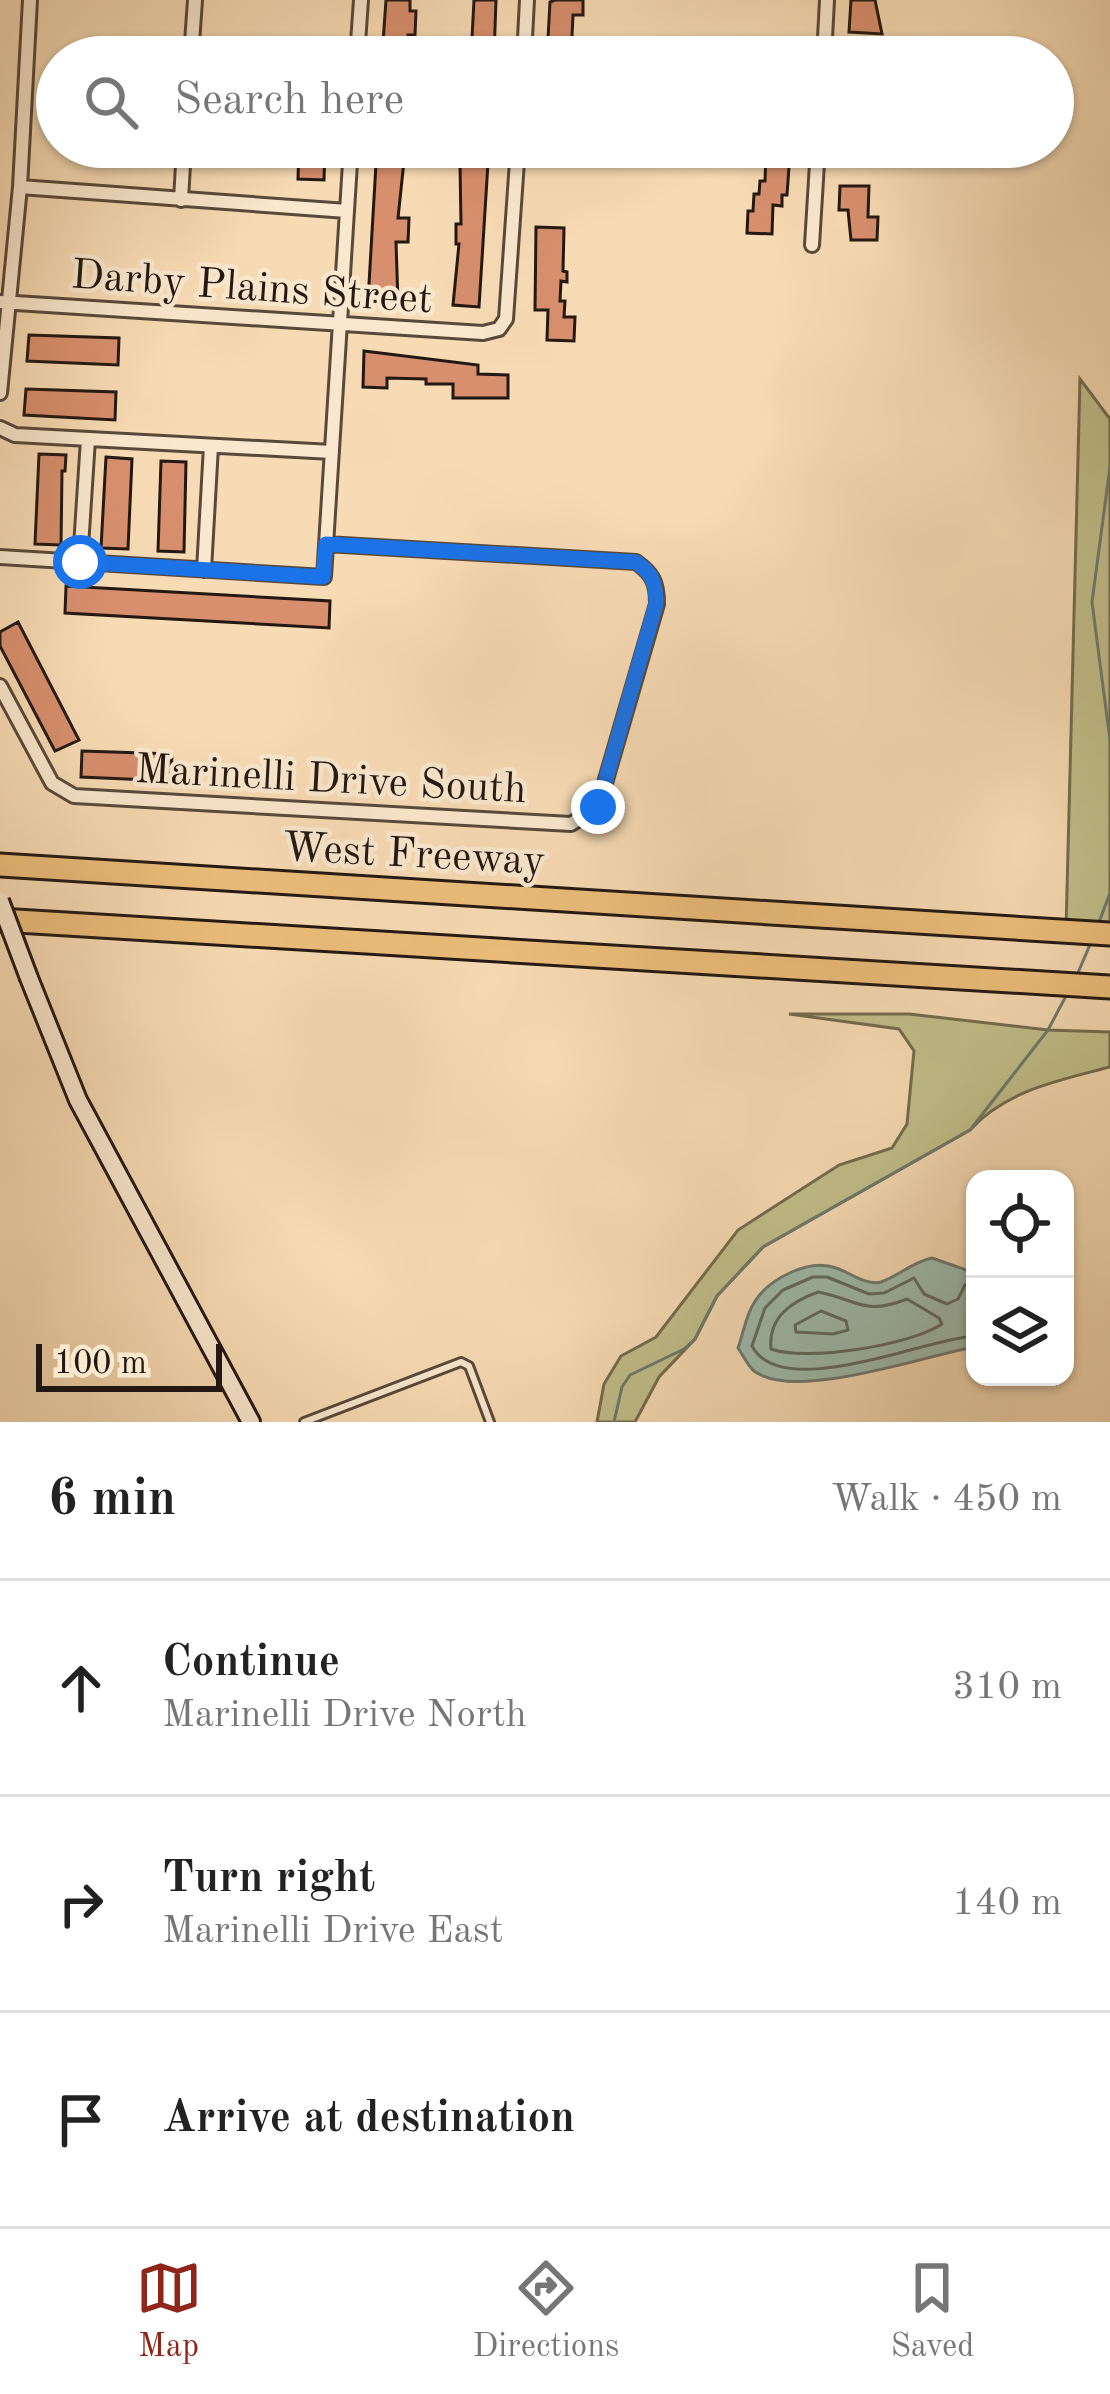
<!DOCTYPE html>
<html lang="en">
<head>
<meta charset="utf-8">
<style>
	body { margin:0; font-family:"Old Standard TT",serif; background:#f2f2f2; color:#222 }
	.controls { position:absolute; right:36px; bottom:36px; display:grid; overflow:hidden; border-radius:24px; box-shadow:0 3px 9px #0004 }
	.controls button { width:108px; height:108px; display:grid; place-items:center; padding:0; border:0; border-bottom:3px solid #e0e0e0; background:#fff; color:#222; font:60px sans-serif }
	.scale { position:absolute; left:36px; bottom:30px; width:186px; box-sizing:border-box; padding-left:12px; border:6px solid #231812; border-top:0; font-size:33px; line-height:42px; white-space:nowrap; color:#231812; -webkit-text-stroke:9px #fae8ce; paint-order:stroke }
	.stop { position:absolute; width:36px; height:36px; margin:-27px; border:9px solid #1a73e8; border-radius:50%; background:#fff }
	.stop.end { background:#1a73e8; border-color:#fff; box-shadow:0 3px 12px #0008 }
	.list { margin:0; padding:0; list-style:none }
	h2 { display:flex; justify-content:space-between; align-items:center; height:156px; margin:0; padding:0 48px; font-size:51px }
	h2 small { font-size:39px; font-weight:400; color:#767676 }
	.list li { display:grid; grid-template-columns:78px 1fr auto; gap:36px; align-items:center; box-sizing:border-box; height:216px; padding:0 48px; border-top:3px solid #e0e0e0 }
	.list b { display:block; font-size:45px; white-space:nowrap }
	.list p { margin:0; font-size:39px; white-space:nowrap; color:#767676 }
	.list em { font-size:39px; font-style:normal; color:#767676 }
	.icon { flex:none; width:66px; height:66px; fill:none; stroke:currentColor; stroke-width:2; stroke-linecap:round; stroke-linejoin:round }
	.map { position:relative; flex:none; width:1110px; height:1422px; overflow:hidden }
	.search { position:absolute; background:#fff; box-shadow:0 3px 9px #0004; left:36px; right:36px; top:36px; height:132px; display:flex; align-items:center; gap:30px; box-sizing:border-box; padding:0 42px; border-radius:66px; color:#767676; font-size:45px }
	.sheet { height:804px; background:#fff }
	nav { display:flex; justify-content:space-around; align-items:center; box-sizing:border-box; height:168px; border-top:3px solid #e0e0e0; background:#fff; font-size:33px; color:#767676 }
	nav a { display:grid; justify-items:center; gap:6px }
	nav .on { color:#8f2418 }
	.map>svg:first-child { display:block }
	.green { fill:#c1bf8a; stroke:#726c4e; stroke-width:3 }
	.water { fill:#9dbbad; stroke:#6c7a6f; stroke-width:3 }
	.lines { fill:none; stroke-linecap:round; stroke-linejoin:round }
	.shore { stroke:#606a60; stroke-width:3 }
	.stream { stroke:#6c7a6f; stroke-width:3 }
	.building { fill:#d78f6d; stroke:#231812; stroke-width:3 }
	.service-casing { stroke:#58493a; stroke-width:12 }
	.minor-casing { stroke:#58493a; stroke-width:18 }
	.secondary-casing { stroke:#231812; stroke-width:22 }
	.motorway-casing { stroke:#231812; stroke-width:27 }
	.service { stroke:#fae8ce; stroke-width:6 }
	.minor { stroke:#fae8ce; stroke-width:12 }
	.secondary { stroke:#fae8ce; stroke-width:16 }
	.motorway { stroke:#ecbe7a; stroke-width:21 }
	.secondary-bridge-casing { stroke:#231812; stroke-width:22; stroke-linecap:butt }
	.secondary-bridge { stroke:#fae8ce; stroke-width:16 }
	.route { stroke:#1a73e8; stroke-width:15 }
	.labels { text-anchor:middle; stroke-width:9; stroke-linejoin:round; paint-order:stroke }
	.street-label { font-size:42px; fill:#231812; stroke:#fae8ce }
</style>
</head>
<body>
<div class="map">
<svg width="1110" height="1422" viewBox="0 0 1110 1422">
	<rect width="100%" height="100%" fill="#f7dbb4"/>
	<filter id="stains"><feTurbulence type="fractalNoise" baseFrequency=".00167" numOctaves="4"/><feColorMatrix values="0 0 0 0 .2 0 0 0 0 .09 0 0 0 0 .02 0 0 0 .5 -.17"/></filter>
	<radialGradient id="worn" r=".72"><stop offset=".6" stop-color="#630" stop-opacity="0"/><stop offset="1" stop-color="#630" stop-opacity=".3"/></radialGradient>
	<!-- green -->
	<path class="green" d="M1080,379L1110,419V934L1066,930Z
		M789,1014H909L1048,1030L1110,1032V1067C1061,1080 1006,1090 970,1130L763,1247L717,1296L695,1339L659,1377L635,1422H597L604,1384L621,1356L656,1337L738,1230L839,1165L892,1148L907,1124L914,1051L899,1029Z"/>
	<!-- water -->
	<path class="water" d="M932,1258L975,1273V1347C926,1355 796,1402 754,1371C748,1366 743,1355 738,1348C743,1334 746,1315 754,1303C768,1279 809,1258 836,1268C849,1272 866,1286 881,1282C899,1276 912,1262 932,1258Z"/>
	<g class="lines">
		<!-- shore -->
		<path class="shore" d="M975,1284L965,1285L958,1299L947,1304L924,1294L914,1278L884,1293L869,1294L827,1277H813L783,1290L765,1308L752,1346C782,1403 926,1338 975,1336
			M818,1292C859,1300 864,1316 907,1299L939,1318L942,1324C911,1345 807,1362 771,1349C768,1317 791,1302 818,1292Z
			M821,1311L846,1321L848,1330L833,1334L796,1332L795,1325Z"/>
		<!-- stream -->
		<path class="stream" d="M1110,467L1092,602L1110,740
			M1098,925L1110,893
			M1077,975L1092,940
			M614,1422L622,1387L630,1375L684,1349L695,1339L717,1296L763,1247L970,1130L1048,1030L1067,994"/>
	</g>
	<!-- building -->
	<path class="building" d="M386,0H410V11H416L415,35H408L407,57H382Z
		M474,0H496L494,57H471Z
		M555,0H583V15H573L571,57H547L550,2Z
		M851,0H875L882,34L849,32Z
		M299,147H325L324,180L298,179Z
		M377,147H402L404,161L398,218H409L408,242H396L398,302L368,301Z
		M465,147H489L479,307L453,305L459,244H456V224H461L460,164H465Z
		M766,152L790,153L787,195H782V206L773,205L772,234L747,233L748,211H753L754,194H759L760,181H765Z
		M840,186H869L868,217H878L877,240H851L848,210H839Z
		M536,227L564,228L563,271L567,272V282L561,281L560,301H565L564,317H575L574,341L547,340L548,310H535Z
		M29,335L119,338L118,365L27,361Z
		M364,351L478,365V374L508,375V398H453V384H426V379L387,378V388L363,387Z
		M26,389L116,392L115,420L24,415Z
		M39,454L66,455L65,471H62L61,545L35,544Z
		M106,457L132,459L128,549L101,548Z
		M161,461L186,462L184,552L158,551Z
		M66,586L330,601L329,628L65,613Z
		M18,622L79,740L55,751L0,646V632Z
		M82,751L172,754L171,781L81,777Z"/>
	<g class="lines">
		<!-- service casing -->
		<g class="service-casing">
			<path id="service" d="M304,1422L461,1362L469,1366L490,1422"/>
		</g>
		<!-- minor casing -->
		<g class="minor-casing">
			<path id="minor" d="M191,57L195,0
				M357,57L361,0
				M524,57L527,0
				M824,57L827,0
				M20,187L347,211
				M181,200L184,147
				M812,245L818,147
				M0,302L483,333L499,329L506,319L518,147
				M0,393L20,187L30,0
				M0,428L15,435L332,452
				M0,557L324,577L351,147
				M80,562L88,439
				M204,570L211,446
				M0,686L52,783L74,796L571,824L598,807L657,604C657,583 653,574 636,562L326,544"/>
		</g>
		<!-- secondary casing -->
		<g class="secondary-casing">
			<path id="secondary" d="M29,978L78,1100L251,1422"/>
		</g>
		<!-- motorway casing -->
		<g class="motorway-casing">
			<path id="motorway" d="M0,865L1110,934
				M0,920L1110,987"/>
		</g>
		<!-- service -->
		<use href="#service" class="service"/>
		<!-- minor -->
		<use href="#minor" class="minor"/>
		<!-- secondary -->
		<use href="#secondary" class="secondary"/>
		<!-- motorway -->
		<use href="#motorway" class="motorway"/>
		<!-- secondary-bridge casing -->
		<g class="secondary-bridge-casing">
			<path id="secondary-bridge" d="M0,901L29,978"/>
		</g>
		<!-- secondary-bridge -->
		<use href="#secondary-bridge" class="secondary-bridge"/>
	</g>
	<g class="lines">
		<!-- route -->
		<path class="route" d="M80,562L323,577L326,544L636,562C653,574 656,583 656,604L598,807"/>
	</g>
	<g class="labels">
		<!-- street labels -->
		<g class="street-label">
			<text transform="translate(252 285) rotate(4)" y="15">Darby Plains Street</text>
			<text transform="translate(331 777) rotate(3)" y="15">Marinelli Drive South</text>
			<text transform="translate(414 852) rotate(3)" y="15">West Freeway</text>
		</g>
	</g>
	<rect width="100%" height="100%" filter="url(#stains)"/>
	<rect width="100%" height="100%" fill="url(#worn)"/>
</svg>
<div class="controls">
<button><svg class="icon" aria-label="locate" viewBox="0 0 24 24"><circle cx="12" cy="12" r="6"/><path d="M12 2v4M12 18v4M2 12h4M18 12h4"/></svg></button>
<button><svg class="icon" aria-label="layers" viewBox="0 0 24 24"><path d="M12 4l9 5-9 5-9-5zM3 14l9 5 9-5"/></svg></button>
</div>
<div class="scale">100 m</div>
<div class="stop" style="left:80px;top:562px"></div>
<div class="stop end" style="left:598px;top:807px"></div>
<div class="search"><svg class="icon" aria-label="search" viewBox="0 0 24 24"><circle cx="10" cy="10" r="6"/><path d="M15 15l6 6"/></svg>Search here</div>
</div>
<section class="sheet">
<h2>6 min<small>Walk · 450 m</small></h2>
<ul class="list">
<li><svg class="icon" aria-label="ahead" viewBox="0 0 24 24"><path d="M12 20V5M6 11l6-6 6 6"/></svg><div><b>Continue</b><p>Marinelli Drive North</p></div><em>310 m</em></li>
<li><svg class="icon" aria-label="right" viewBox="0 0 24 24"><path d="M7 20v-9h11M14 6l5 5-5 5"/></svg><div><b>Turn right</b><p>Marinelli Drive East</p></div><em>140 m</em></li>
<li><svg class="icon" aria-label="arrive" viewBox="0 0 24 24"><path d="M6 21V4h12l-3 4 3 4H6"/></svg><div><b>Arrive at destination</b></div></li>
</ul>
</section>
<nav>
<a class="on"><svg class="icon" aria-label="map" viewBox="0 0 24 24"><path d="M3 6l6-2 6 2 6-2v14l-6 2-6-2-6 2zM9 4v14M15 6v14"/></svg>Map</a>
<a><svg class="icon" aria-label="directions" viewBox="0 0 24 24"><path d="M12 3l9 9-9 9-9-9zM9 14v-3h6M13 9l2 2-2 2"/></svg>Directions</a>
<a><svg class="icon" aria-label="saved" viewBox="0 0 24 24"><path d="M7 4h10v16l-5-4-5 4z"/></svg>Saved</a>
</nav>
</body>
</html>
